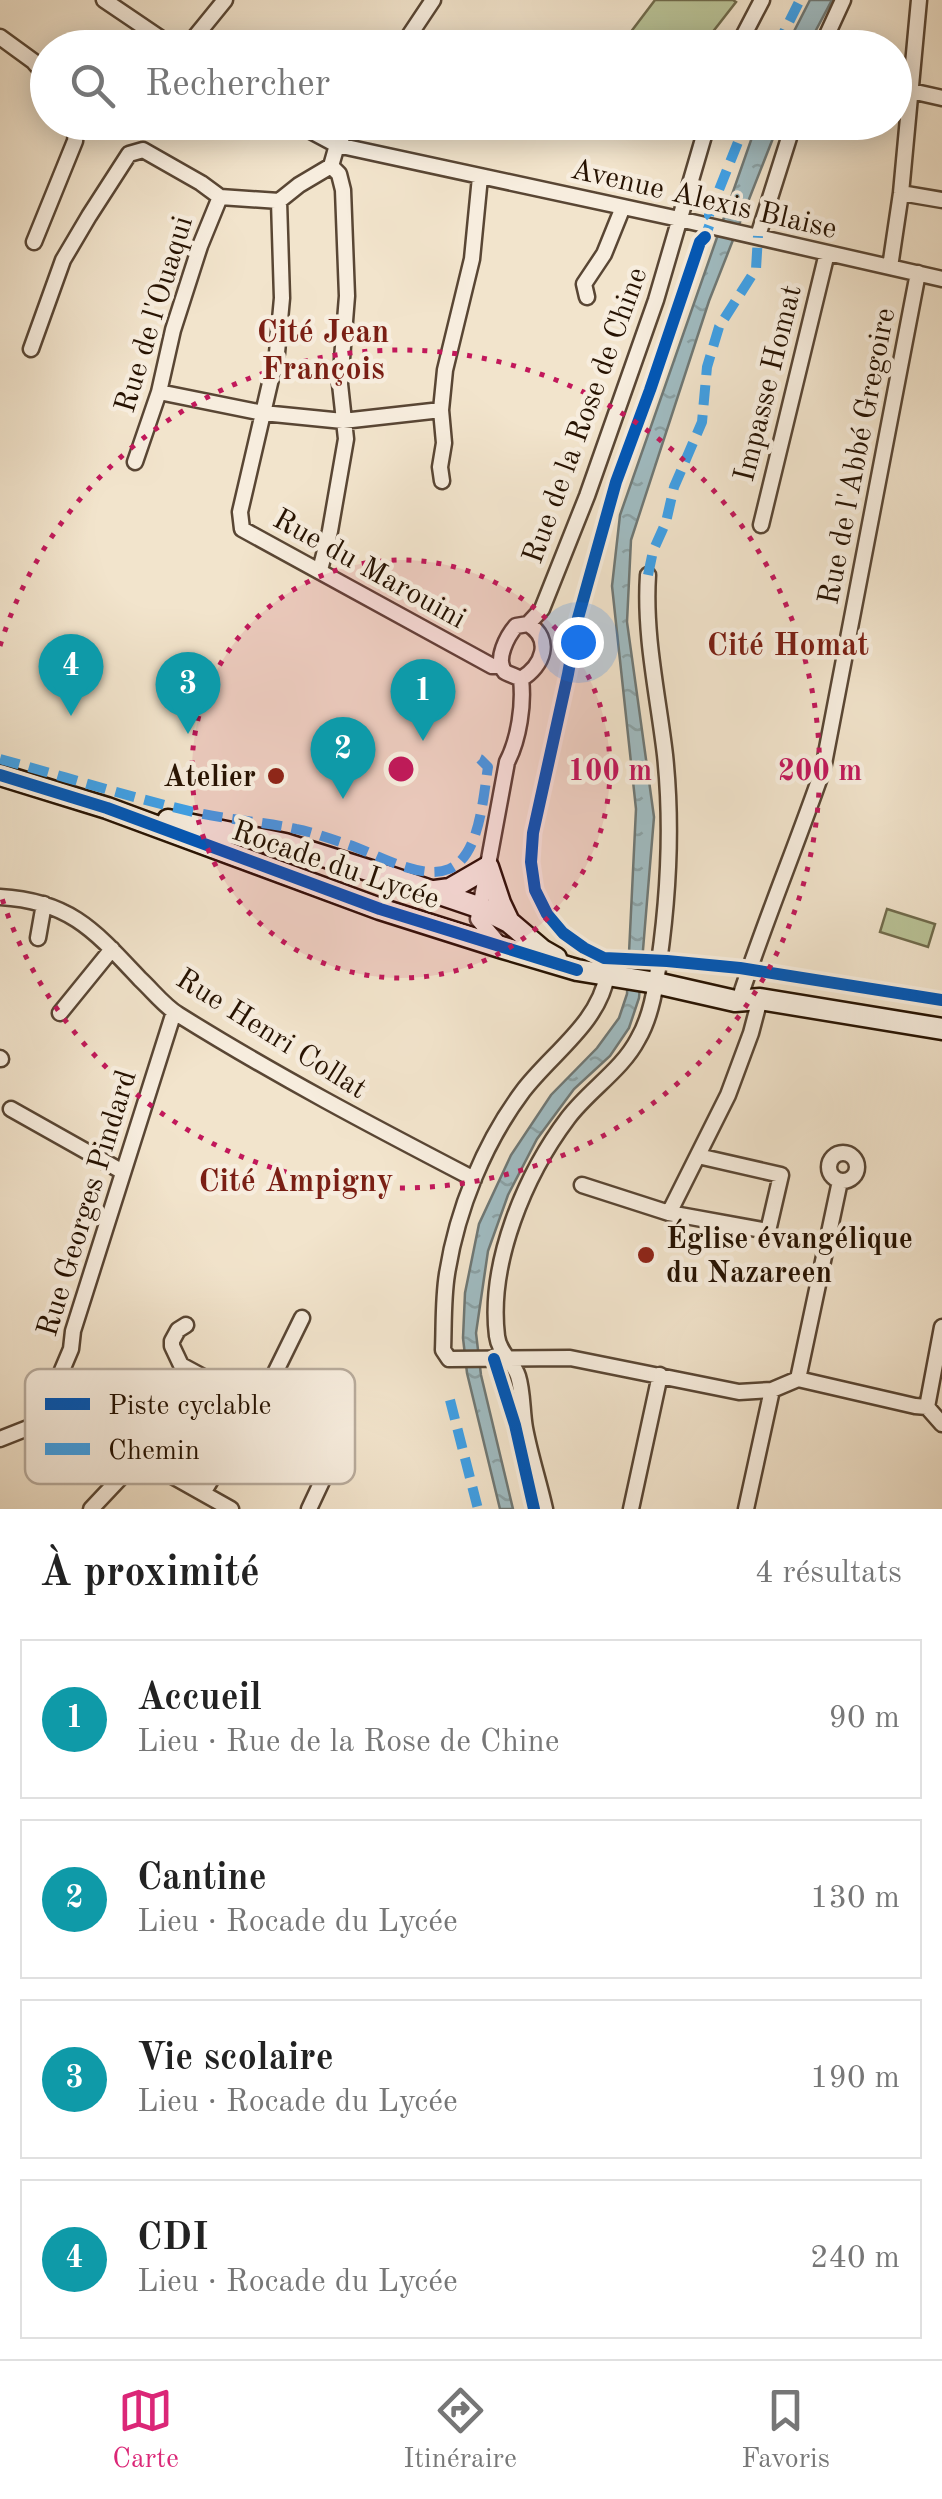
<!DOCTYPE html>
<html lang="fr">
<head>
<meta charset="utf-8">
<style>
	body { margin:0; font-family:"Old Standard TT",serif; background:#f6f6f6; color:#222 }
	.you { position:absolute; left:578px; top:642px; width:35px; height:35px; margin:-25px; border:8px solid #fff; border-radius:50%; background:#1a73e8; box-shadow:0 0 0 15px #1a73e833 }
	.badge { display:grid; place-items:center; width:65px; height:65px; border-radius:50%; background:#db2777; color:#fff; font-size:32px; font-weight:700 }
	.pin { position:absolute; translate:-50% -82px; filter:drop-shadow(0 2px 5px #0008) }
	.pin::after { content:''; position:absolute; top:52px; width:35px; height:30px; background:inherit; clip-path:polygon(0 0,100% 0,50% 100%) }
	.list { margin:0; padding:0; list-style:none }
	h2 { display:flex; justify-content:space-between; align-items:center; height:130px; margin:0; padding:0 40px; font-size:42px }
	h2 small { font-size:32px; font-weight:400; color:#767676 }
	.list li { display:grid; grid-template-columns:65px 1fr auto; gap:30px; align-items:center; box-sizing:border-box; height:160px; margin:0 20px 20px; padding:0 20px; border:2px solid #e0e0e0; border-radius:0px }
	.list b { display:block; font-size:38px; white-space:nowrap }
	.list p { margin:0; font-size:32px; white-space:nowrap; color:#767676 }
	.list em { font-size:32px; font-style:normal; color:#767676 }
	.icon { flex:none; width:55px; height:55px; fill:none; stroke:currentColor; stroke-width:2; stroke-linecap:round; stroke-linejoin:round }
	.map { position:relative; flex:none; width:942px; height:1509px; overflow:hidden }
	.search { position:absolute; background:#fff; box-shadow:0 5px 25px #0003; left:30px; right:30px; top:30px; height:110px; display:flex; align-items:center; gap:25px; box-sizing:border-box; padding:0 35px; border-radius:55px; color:#767676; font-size:38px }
	.sheet { height:850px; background:#fff }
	nav { display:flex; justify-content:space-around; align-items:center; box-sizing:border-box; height:140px; border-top:2px solid #e0e0e0; background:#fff; font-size:28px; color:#767676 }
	nav a { display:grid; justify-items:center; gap:5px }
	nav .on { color:#db2777 }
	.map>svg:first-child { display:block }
	.green { fill:#bac498; stroke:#706b4c; stroke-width:2.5 }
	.water { fill:url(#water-ripples); stroke:#6f7875; stroke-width:2.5 }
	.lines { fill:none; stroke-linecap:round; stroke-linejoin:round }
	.street-casing { stroke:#594634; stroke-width:19 }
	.secondary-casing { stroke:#261201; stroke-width:25 }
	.street { stroke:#f7edde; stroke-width:14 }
	.secondary { stroke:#f7edde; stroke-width:20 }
	.quiet { stroke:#3ea1e9; stroke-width:10; stroke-dasharray:20 10; stroke-linecap:butt }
	.cycleway-casing { stroke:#f7edde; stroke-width:19 }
	.cycleway { stroke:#0057b8; stroke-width:12 }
	.ring { fill:none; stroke:#c2185b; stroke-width:5; stroke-dasharray:5 10 }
	.poi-dot { fill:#8f2418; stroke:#f7edde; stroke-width:4 }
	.labels { text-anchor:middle; stroke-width:9; stroke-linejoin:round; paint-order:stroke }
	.street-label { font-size:30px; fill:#261201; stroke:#f7edde }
	.poi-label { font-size:30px; font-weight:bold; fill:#261201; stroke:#f7edde; text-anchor:end }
	.neighbourhood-label { font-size:32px; font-weight:bold; fill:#7a1f14; stroke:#f7edde }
	.key { fill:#f7edde; stroke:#b8ab9c; stroke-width:2.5 }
	.key-label { font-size:28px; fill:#261201 }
	.centre { fill:#c2185b; stroke:#f7edde; stroke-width:5 }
	.ring-label { font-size:30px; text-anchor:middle; font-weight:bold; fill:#c2185b; stroke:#f7edde; stroke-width:9; stroke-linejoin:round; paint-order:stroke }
</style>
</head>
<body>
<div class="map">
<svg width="942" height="1509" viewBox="0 0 942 1509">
	<defs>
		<pattern id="water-ripples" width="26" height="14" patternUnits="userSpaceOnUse" patternTransform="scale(2.5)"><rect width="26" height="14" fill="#a0bcc2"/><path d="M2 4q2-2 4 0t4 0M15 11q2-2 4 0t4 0" fill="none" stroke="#8aa1a5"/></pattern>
	</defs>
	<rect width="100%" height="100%" fill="#f2e4cc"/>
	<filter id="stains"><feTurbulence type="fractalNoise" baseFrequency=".002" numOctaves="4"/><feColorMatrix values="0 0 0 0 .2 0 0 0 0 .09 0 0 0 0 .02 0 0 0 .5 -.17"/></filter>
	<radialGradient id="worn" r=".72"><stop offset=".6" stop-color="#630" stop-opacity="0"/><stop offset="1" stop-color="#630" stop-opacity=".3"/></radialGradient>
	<!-- green -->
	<path class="green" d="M655,0H733L736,2L701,47H647L630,33Z
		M887,909L935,924L928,947L880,932Z"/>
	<!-- water -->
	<path class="water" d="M810,0H832L807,47H786Z
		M757,123H779L709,301L631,540L627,622L654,817L639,998L629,1028L610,1056L574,1089L537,1139L508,1195L488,1251L476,1333L481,1375L513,1509H500L467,1373L463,1338L465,1293L479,1224L511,1155L551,1095L597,1048L619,1018L627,994L636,809L612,586L620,515Z"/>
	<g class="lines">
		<!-- street casing -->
		<g class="street-casing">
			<path id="street" d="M104,0L175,48
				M0,37L33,61L48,78
				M186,48L225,0
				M401,48L433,0
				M737,48L762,0
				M821,48L843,0
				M911,91L942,98
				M294,122L337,145L679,219L942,279
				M901,193L942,200
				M279,201L282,298L277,353L240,512L242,529L492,666H502
				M758,236L794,122
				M34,242L75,141L77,122
				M890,267L901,193L919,0
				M587,297L584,284L604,254L623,207
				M31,349L63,260L89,216L129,154L143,150L201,183L220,197L279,201L299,185L331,166L337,145L352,122
				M159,392L263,413L343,421L441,410
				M135,462L159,392L173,330L200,246L220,197
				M442,481L440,467L444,443L441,410L445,370L472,259L480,177
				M761,525L827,253
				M320,570L330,531L346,439L340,384L347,296L343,190L339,174L331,166
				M528,624C553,639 543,666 521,679C520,678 506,673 505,672C494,660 508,635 516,626L528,624L542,609L587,496L656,300L708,122
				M0,897C70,901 95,931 140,979C153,991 164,1006 179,1015C275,1075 374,1127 474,1179
				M38,938L44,904
				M499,944L478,919L507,762C519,739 524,704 521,679
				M607,975C599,1023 551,1054 523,1091C484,1143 457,1210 447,1274C443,1299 444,1325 443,1350L449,1359L570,1358L739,1392L772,1390L798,1379L915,1406L927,1407
				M742,991C767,916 797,844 823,769L918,273
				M60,1013L112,949
				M0,1058L1,1059
				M11,1109L123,1172
				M829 1167a14 14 0 1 1 28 0a14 14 0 1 1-28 0Z
				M582,1185L669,1213L768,1231L781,1175L698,1156
				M669,1213L728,1095L751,1033L760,999
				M186,1325L178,1330L172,1341V1346L181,1365L255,1405
				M798,1379L840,1181
				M927,1407L942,1327
				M927,1407L942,1424
				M53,1409L231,1509
				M0,1439L38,1424L52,1412L60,1375L71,1349L73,1331L174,1012
				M203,1493L273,1377L302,1318
				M91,1509L140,1457
				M309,1509L346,1430
				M545,1509C539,1482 530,1455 525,1428C522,1411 523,1392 518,1376C513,1361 499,1353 497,1336C488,1263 525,1175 568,1118C589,1090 622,1070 638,1039C648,1022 653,1001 656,982C668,907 673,831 665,755C658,695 644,636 648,575
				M631,1509L660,1375
				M746,1509L772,1390"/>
		</g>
		<!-- secondary casing -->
		<g class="secondary-casing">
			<path id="secondary" d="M0,775L107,808L380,909L503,948L577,970L656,983L735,1001L760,999L942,1029
				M168,820L285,844L387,876L481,908L509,922L542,950L556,958
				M435,891L450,889L488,867L500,903L509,922"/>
		</g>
		<!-- street -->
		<use href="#street" class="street"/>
		<!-- secondary -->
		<use href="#secondary" class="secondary"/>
		<!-- quiet -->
		<path class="quiet" d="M776,48L800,0
			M700,243L705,237L712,218L709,215L746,122
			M648,575L653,551L666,522L674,487L702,422L707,367L719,327L756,269L758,236
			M0,759C66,777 132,798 198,813C231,820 264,822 296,829C313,832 330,839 347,844C375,853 420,881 449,869C480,856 483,797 488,767L480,759L471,755
			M450,1400L478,1509"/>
		<!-- cycleway casing -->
		<g class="cycleway-casing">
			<path id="cycleway" d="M705,237L700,242L650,390L616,482L578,618L568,674L533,833L531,862L535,890L547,914L563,933L584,948L604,958L667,961L740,968L942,1000
				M0,775L107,808L380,909L577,970
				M494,1359L515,1425L534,1509"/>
		</g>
		<!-- cycleway -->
		<use href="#cycleway" class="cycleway"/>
	</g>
	<!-- distance rings -->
	<circle cx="401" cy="769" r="209" fill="#c2185b" fill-opacity=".12"/>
	<g class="ring">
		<circle cx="401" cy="769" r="209"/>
		<path d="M0 646A419 419 0 1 1 0 892"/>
	</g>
	<!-- markers -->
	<g class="poi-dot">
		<circle cx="276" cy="776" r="10"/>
		<circle cx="646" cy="1255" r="10"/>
	</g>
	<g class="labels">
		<!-- street labels -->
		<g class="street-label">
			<text transform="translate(704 198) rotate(13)" y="10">Avenue Alexis Blaise</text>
			<text transform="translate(153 314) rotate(-73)" y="10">Rue de l'Ouaqui</text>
			<text transform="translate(767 383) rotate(-76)" y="10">Impasse Homat</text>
			<text transform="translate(584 415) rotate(-70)" y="10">Rue de la Rose de Chine</text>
			<text transform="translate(856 456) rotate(-79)" y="10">Rue de l'Abbé Gregoire</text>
			<text transform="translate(370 568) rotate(29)" y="10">Rue du Marouini</text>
			<text transform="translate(336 864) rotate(19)" y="10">Rocade du Lycée</text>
			<text transform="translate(272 1033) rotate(32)" y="10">Rue Henri Collat</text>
			<text transform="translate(86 1203) rotate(-73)" y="10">Rue Georges Pindard</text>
		</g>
		<!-- poi labels -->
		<g class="poi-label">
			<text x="256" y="786">Atelier</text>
			<text x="666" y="1248" text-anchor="start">Église évangélique<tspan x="666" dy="34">du Nazareen</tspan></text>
		</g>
		<!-- neighbourhood labels -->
		<g class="neighbourhood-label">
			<text x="323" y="342">Cité Jean<tspan x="323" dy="37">François</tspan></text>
			<text x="788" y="655">Cité Homat</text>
			<text x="296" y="1191">Cité Ampigny</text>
		</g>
	</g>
	<!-- legend -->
	<rect x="25" y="1369" width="330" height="115" rx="15" class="key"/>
	<rect x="45" y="1398" width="45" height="12" fill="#0057b8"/>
	<rect x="45" y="1443" width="45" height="12" fill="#3ea1e9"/>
	<g class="key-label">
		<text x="108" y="1414">Piste cyclable</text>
		<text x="108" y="1459">Chemin</text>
	</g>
	<circle cx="401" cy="769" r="15" class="centre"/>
	<g class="ring-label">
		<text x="610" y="780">100 m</text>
		<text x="820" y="780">200 m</text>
	</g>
	<rect width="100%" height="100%" filter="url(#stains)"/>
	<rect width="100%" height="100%" fill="url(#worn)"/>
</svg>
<div class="you"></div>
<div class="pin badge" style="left:423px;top:741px;background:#0f9aa8">1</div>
<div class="pin badge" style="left:343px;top:799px;background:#0f9aa8">2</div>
<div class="pin badge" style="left:188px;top:734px;background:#0f9aa8">3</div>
<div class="pin badge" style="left:71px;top:716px;background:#0f9aa8">4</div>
<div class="search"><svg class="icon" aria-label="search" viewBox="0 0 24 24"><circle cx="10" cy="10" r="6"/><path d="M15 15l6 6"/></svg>Rechercher</div>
</div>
<section class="sheet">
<h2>À proximité<small>4 résultats</small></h2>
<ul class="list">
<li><span class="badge" style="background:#0f9aa8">1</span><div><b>Accueil</b><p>Lieu · Rue de la Rose de Chine</p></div><em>90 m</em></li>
<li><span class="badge" style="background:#0f9aa8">2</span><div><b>Cantine</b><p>Lieu · Rocade du Lycée</p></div><em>130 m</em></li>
<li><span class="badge" style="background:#0f9aa8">3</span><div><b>Vie scolaire</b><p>Lieu · Rocade du Lycée</p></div><em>190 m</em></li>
<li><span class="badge" style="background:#0f9aa8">4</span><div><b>CDI</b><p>Lieu · Rocade du Lycée</p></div><em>240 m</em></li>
</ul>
</section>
<nav>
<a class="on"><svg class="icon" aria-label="map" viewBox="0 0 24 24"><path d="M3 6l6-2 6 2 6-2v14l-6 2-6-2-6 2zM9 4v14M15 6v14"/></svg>Carte</a>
<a><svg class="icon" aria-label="directions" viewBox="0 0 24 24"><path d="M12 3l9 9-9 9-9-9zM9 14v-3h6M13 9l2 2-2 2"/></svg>Itinéraire</a>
<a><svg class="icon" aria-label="saved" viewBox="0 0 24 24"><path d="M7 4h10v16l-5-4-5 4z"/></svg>Favoris</a>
</nav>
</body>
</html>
